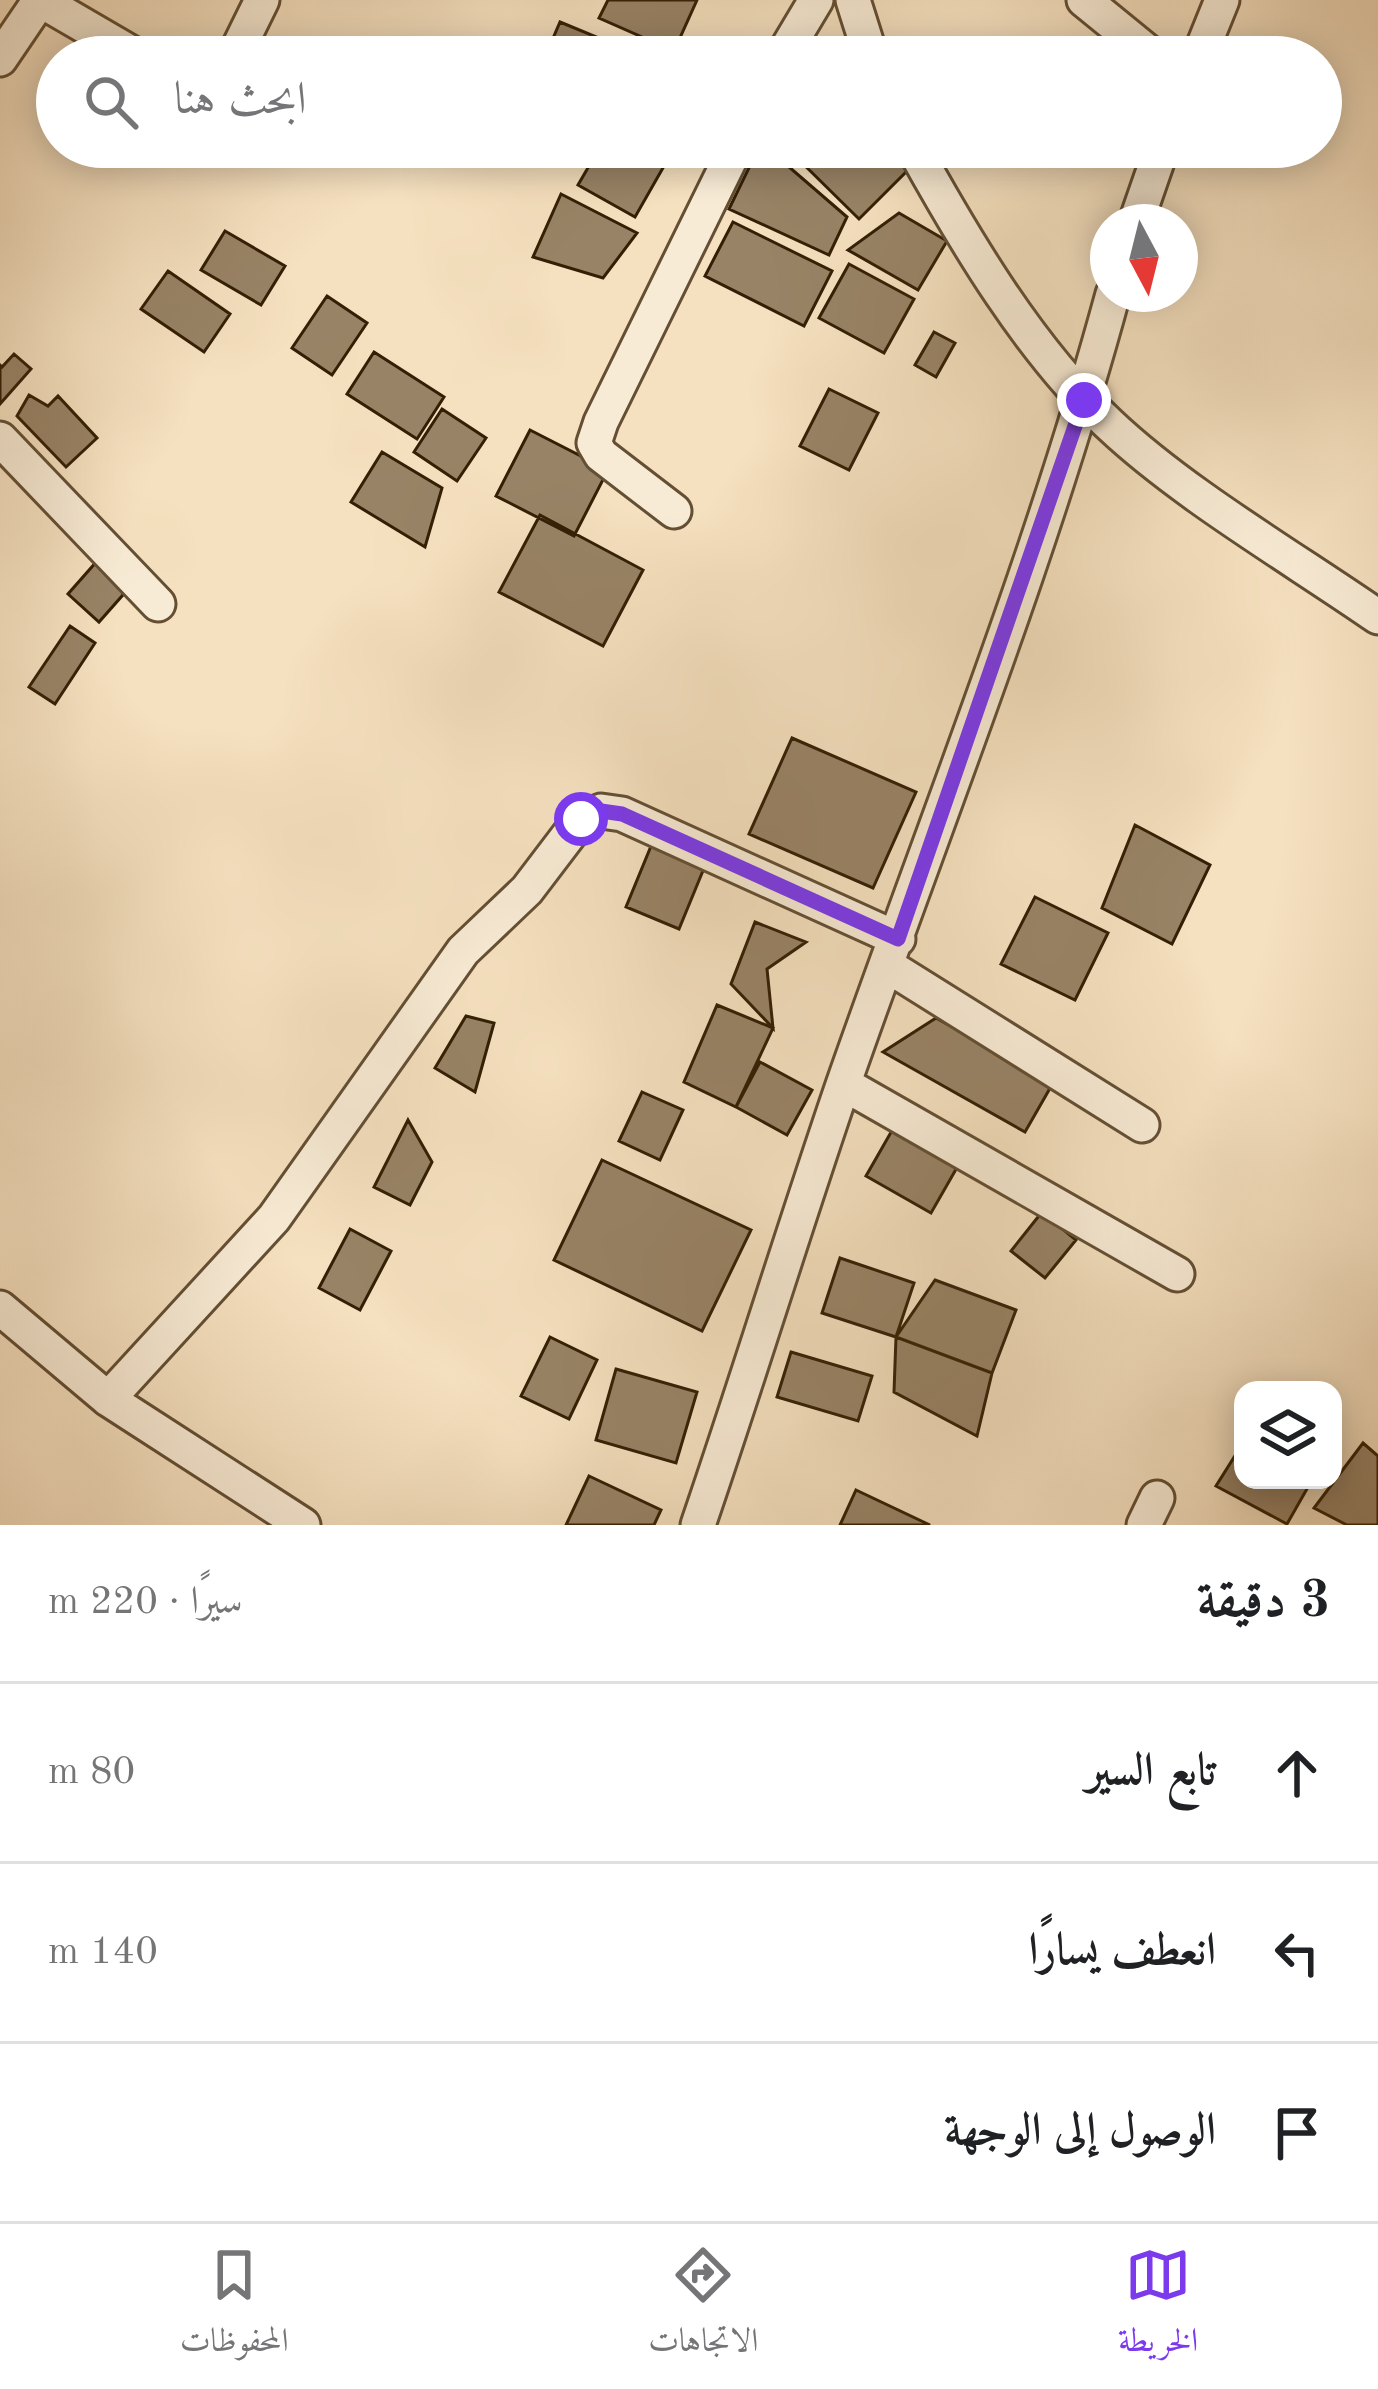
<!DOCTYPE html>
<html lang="ar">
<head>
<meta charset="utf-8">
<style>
	body { margin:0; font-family:"Old Standard TT",Amiri,serif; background:#f6f6f6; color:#202124; direction:rtl }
	.controls { position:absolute; right:36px; bottom:36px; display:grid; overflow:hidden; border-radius:24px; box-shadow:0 6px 30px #0003 }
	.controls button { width:108px; height:108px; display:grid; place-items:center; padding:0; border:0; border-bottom:3px solid #e0e0e0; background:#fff; color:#202124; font:60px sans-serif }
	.compass { position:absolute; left:1090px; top:204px; width:108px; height:108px; border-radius:50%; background:#fff; box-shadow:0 6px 30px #0003; rotate:173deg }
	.stop { position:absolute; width:36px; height:36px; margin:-27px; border:9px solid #7c3aed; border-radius:50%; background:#fff }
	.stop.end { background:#7c3aed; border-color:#fff; box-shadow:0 3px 12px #0008 }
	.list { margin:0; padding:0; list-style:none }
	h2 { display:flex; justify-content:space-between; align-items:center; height:156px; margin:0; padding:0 48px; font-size:51px }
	h2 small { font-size:39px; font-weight:400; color:#757577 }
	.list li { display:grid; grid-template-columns:78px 1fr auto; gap:36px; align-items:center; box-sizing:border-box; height:180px; padding:0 48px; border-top:3px solid #e0e0e0 }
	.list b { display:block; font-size:45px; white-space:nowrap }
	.list em { font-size:39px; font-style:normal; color:#757577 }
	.icon { flex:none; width:66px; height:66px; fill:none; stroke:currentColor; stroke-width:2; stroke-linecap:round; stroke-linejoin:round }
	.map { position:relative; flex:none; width:1378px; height:1525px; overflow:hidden; direction:ltr }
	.search { position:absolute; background:#fff; box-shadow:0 6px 30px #0003; left:36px; right:36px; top:36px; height:132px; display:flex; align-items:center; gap:30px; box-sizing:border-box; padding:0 42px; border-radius:66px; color:#757577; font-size:45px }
	.sheet { height:696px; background:#fff }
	nav { display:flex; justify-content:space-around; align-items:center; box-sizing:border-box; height:168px; border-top:3px solid #e0e0e0; background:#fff; font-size:33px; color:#757577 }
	nav a { display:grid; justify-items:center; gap:6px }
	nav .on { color:#7c3aed }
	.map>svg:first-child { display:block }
	.building { fill:#988366; stroke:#331f05; stroke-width:3 }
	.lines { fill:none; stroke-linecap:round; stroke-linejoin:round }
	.minor-casing { stroke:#644f34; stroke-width:39 }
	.minor { stroke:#f8ebd5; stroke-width:33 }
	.route { stroke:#7c3aed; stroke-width:15 }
</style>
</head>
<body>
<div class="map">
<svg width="1378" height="1525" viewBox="0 0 1378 1525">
	<rect width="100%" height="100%" fill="#f5e0bf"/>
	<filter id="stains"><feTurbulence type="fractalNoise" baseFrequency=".00167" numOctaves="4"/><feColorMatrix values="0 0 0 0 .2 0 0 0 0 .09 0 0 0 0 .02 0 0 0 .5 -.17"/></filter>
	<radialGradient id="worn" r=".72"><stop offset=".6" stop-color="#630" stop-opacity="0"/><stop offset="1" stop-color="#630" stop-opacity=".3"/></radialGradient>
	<!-- building -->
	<path class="building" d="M608,0H697L674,51L599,18Z
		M560,22L599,38L591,57H545Z
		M600,147H630L664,166L635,217L578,185Z
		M759,147H766L847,217L829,255L729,209Z
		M792,147H887L909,169L859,219L790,151Z
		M561,194L637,233L603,278L533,257Z
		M899,213L947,241L918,290L848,250Z
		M733,222L832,271L804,326L705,276Z
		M225,231L285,266L261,305L201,270Z
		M849,264L914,299L884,353L819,318Z
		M168,271L230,314L204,352L141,309Z
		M327,296L367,323L332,375L292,348Z
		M934,332L955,343L936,377L915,365Z
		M374,352L444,397L417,439L347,394Z
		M14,354L31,369L0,404V365L2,367Z
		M829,389L878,413L849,470L800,446Z
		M29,395L48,406L58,396L97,438L66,467L17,416Z
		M442,409L486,438L457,481L414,452Z
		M530,430L608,470L574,536L496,496Z
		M382,452L442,488L425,547L351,502Z
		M540,515L643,570L603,646L499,592Z
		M98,560L129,588L99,622L68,594Z
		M70,626L95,643L55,704L29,687Z
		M792,738L916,792L873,888L749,834Z
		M1135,825L1210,865L1172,944L1102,908Z
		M656,834L709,856L679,929L626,907Z
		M1035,897L1108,933L1075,1000L1001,964Z
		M755,922L806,942L767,969L773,1028L731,984Z
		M717,1005L773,1028L736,1107L684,1082Z
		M466,1016L494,1023L475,1092L435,1068Z
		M936,1018L1053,1083L1025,1132L883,1052Z
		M760,1062L812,1090L787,1135L736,1107Z
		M642,1092L683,1110L660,1160L619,1141Z
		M408,1120L432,1162L410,1205L374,1187Z
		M894,1127L959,1164L931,1213L866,1176Z
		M602,1160L751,1230L702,1331L554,1260Z
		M1042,1212L1076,1240L1045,1278L1011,1251Z
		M350,1229L391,1251L360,1310L319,1288Z
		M840,1258L914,1283L896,1337L822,1313Z
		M935,1280L1016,1310L992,1373L896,1337Z
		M550,1337L597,1360L569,1419L521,1396Z
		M896,1337L992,1373L977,1436L894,1392Z
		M791,1352L872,1376L858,1421L777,1397Z
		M616,1369L697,1392L676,1463L596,1440Z
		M1243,1443V1480H1312L1287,1524L1216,1486Z
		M1363,1443L1378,1456V1525H1347L1314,1508Z
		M589,1476L661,1510L654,1525H566Z
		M856,1490L930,1525H840Z"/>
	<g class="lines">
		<!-- minor casing -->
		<g class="minor-casing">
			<path id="minor" d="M40,0L138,57
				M853,0L871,57
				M1084,0L1154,57
				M234,57L262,0
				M782,57L816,0
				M1199,57L1222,0
				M0,59L40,0
				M913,147C965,241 1030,351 1109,424C1183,494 1293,558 1378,617
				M1136,222L1162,147
				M0,439L158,604
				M674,511L601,455L594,443L601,422L736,147
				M888,966L1142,1125
				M844,1084L1177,1274
				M0,1308L108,1399L303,1525
				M108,1399L274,1218L463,951L527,890L581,819L601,811L622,814L898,939
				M698,1525C748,1379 793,1231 843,1085C935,822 1040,563 1113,294
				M1144,1525L1157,1498"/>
		</g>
		<!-- minor -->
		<use href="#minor" class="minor"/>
	</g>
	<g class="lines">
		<!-- route -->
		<path class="route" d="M581,819L601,811L622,814L898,939L1084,400"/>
	</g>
	<rect width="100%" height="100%" filter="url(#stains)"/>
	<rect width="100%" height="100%" fill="url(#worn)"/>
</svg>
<div class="controls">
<button><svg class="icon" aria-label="layers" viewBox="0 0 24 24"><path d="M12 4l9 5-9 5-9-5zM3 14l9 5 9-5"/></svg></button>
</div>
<svg class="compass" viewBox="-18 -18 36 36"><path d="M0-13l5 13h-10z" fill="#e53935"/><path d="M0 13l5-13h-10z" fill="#757577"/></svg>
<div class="stop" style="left:581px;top:819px"></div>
<div class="stop end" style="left:1084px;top:400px"></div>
<div class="search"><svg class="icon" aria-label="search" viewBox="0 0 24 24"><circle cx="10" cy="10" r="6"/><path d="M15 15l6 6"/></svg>ابحث هنا</div>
</div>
<section class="sheet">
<h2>3 دقيقة<small>سيرًا · 220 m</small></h2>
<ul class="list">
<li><svg class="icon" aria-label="ahead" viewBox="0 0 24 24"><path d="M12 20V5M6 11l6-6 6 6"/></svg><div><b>تابع السير</b></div><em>80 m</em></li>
<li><svg class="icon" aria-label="left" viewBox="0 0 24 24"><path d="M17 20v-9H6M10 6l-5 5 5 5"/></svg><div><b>انعطف يسارًا</b></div><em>140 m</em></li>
<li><svg class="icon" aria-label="arrive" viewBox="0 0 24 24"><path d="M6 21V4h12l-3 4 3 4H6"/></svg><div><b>الوصول إلى الوجهة</b></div></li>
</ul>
</section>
<nav>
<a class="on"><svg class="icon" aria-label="map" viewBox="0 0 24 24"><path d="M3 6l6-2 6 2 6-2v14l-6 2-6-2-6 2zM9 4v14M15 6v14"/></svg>الخريطة</a>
<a><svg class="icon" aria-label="directions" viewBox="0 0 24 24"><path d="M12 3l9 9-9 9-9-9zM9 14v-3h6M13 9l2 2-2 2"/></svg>الاتجاهات</a>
<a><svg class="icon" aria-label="saved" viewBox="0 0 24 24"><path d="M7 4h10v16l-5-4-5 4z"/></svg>المحفوظات</a>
</nav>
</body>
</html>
